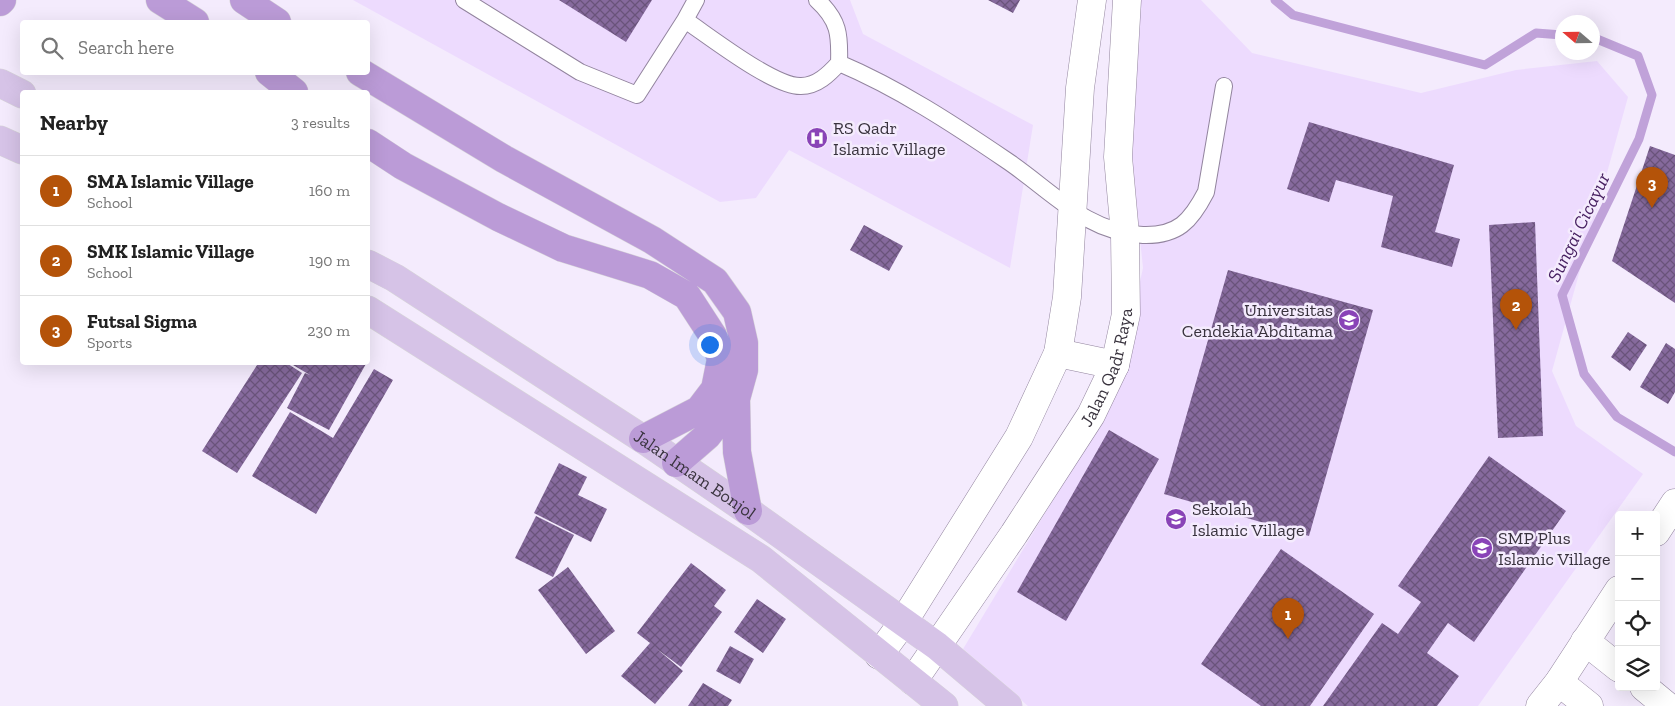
<!DOCTYPE html>
<html lang="en">
<head>
<meta charset="utf-8">
<style>
	body { margin:0; font-family:"Zilla Slab",serif; background:#f2f2f2; color:#222 }
	.controls { position:absolute; right:15px; bottom:15px; display:grid; overflow:hidden; border-radius:5px; box-shadow:0 5px 20px #0002 }
	.controls button { width:45px; height:45px; display:grid; place-items:center; padding:0; border:0; border-bottom:1px solid #e0e0e0; background:#fff; color:#222; font:25px sans-serif }
	.compass { position:absolute; left:1555px; top:15px; width:45px; height:45px; border-radius:50%; background:#fff; box-shadow:0 5px 20px #0002; rotate:290deg }
	.you { position:absolute; left:709px; top:344px; width:18px; height:18px; margin:-12px; border:4px solid #fff; border-radius:50%; background:#1a73e8; box-shadow:0 0 0 8px #1a73e833 }
	.badge { display:grid; place-items:center; width:32px; height:32px; border-radius:50%; background:#b45309; color:#fff; font-size:16px; font-weight:700 }
	.pin { position:absolute; translate:-50% -41px; filter:drop-shadow(0 1px 2px #0008) }
	.pin::after { content:''; position:absolute; top:26px; width:18px; height:15px; background:inherit; clip-path:polygon(0 0,100% 0,50% 100%) }
	.list { margin:0; padding:0; list-style:none }
	h2 { display:flex; justify-content:space-between; align-items:center; height:65px; margin:0; padding:0 20px; font-size:21px }
	h2 small { font-size:16px; font-weight:400; color:#767676 }
	.list li { display:grid; grid-template-columns:32px 1fr auto; gap:15px; align-items:center; box-sizing:border-box; height:70px; padding:0 20px; border-top:1px solid #e0e0e0 }
	.list b { display:block; font-size:19px; white-space:nowrap }
	.list p { margin:0; font-size:16px; white-space:nowrap; color:#767676 }
	.list em { font-size:16px; font-style:normal; color:#767676 }
	.icon { flex:none; width:28px; height:28px; fill:none; stroke:currentColor; stroke-width:2; stroke-linecap:round; stroke-linejoin:round }
	.map { position:relative; flex:none; width:1675px; height:706px; overflow:hidden }
	.search { position:absolute; background:#fff; box-shadow:0 5px 20px #0002; left:20px; top:20px; width:350px; height:55px; display:flex; align-items:center; gap:12px; box-sizing:border-box; padding:0 18px; border-radius:5px; color:#767676; font-size:19px }
	.panel { position:absolute; background:#fff; box-shadow:0 5px 20px #0002; left:20px; top:90px; width:350px; height:275px; border-radius:5px }
	.map>svg:first-child { display:block }
	.built { fill:#eddbfe }
	.lines { fill:none; stroke-linecap:round; stroke-linejoin:round }
	.stream { stroke:#c0a2d9; stroke-width:9 }
	.building { fill:url(#building-cross-hatch) }
	.service-casing { stroke:#92849e; stroke-width:18 }
	.minor-casing { stroke:#92849e; stroke-width:29 }
	.primary-casing { stroke:#d7d6d8; stroke-width:29 }
	.motorway-casing { stroke:#d7d6d8; stroke-width:29 }
	.service { stroke:#fff; stroke-width:16 }
	.minor { stroke:#fff; stroke-width:28 }
	.primary { stroke:#d6c3e7; stroke-width:28 }
	.motorway { stroke:#bb9bd7; stroke-width:28 }
	.labels { text-anchor:middle; stroke-width:5; stroke-linejoin:round; paint-order:stroke }
	.poi-label { font-size:18px; fill:#39333e; stroke:#f4ebfd; text-anchor:start }
	.street-label { font-size:18px; fill:#39333e; stroke:#f4ebfd }
	.water-label { font-size:19px; font-style:italic; fill:#472061; stroke:#f4ebfd }
</style>
</head>
<body>
<div class="map">
<svg width="1675" height="706" viewBox="0 0 1675 706">
	<defs>
		<pattern id="building-cross-hatch" width="8" height="8" patternUnits="userSpaceOnUse" patternTransform="scale(1.25)"><rect width="8" height="8" fill="#866a9d"/><path d="M0 0l8 8M0 8l8-8" fill="none" stroke="#69537a"/></pattern>
	</defs>
	<rect width="100%" height="100%" fill="#f4ebfd"/>
	<!-- built -->
	<path class="built" d="M353,0H850L863,34L1033,125L1010,268L789,150L756,198L720,202Z
		M1127,0H1201L1252,53L1421,93L1516,70L1597,61L1628,97L1552,371L1576,426L1643,474L1478,706H1028L963,649L1114,399L1143,268L1126,101Z"/>
	<g class="lines">
		<!-- stream -->
		<path class="stream" d="M1275,0L1293,15L1485,65L1536,33L1562,35
			M1592,37L1638,56L1652,95L1639,139L1562,295L1584,374L1617,417L1675,452"/>
	</g>
	<!-- building -->
	<path class="building" d="M559,0H652L626,42Z
		M988,0H1020L1013,13Z
		M1309,122L1454,165L1435,232L1460,239L1452,267L1381,247L1393,196L1336,180L1329,202L1287,189Z
		M1650,146L1675,155V303L1612,261Z
		M1535,222L1543,436L1498,438L1489,225Z
		M864,225L903,246L889,271L850,250Z
		M1228,270L1373,310L1309,536L1164,494Z
		M1628,332L1647,345L1630,371L1611,357Z
		M1666,343L1675,349V392L1668,404L1640,387Z
		M259,362H285L302,373L237,473L202,451Z
		M294,362H367L329,430L287,408L305,373L310,375L293,365Z
		M374,369L393,380L316,514L252,476L290,412L333,438Z
		M1109,430L1159,459L1066,621L1017,592Z
		M1489,456L1566,511L1474,642L1448,623L1427,653L1459,676L1437,706H1323L1382,623L1398,634L1421,602L1398,586Z
		M559,463L587,477L578,495L607,509L591,542L534,513Z
		M536,516L574,535L553,577L515,558Z
		M1281,549L1374,614L1310,706H1261L1201,664Z
		M691,563L726,590L714,606L722,612L681,667L657,649L683,671L655,704L621,676L650,643L637,633Z
		M568,567L615,631L586,654L538,590Z
		M757,599L786,619L763,653L734,632Z
		M730,646L754,659L740,684L716,671Z
		M703,683L732,700L728,706H688Z"/>
	<g class="lines">
		<!-- service casing -->
		<g class="service-casing">
			<path id="service" d="M464,0L580,72L637,95L685,20C709,36 774,87 801,86C817,86 829,74 839,63C898,88 953,124 1006,160C1051,190 1086,233 1143,235C1178,236 1191,221 1206,192L1224,86
				M817,0C839,20 840,35 839,63
				M685,20L696,0"/>
		</g>
		<!-- minor casing -->
		<g class="minor-casing">
			<g id="minor">
				<path d="M1058,353L1115,365"/>
				<path d="M1656,532L1675,503"/>
				<path d="M1585,641L1619,668"/>
				<path d="M879,655L904,621L1019,437L1058,353L1067,297L1080,88L1092,0"/>
				<path id="s1" d="M913,681L1014,534L1091,415L1115,365L1126,314L1125,234L1118,157L1127,0"/>
				<path d="M1559,682L1589,706"/>
				<path d="M1644,687L1667,706"/>
				<path d="M1540,706L1559,682L1619,590"/>
			</g>
		</g>
		<!-- primary casing -->
		<g class="primary-casing">
			<g id="primary">
				<path d="M0,83L22,94"/>
				<path d="M0,140L22,150"/>
				<path id="s2" d="M368,264L395,278L643,439L748,511L937,646L1008,706"/>
				<path d="M368,310L761,559L944,706"/>
			</g>
		</g>
		<!-- motorway casing -->
		<g class="motorway-casing">
			<path id="motorway" d="M160,0L195,22
				M244,0L277,22
				M0,2L2,0
				M269,72L294,92
				M360,72L504,159L652,240L715,281L737,312L744,343V370L736,399L737,452L748,511
				M368,143L403,166L498,217L563,248L650,275L687,296L713,336L721,359L715,389L699,410L643,439
				M676,463L707,436L736,399"/>
		</g>
		<!-- service -->
		<use href="#service" class="service"/>
		<!-- minor -->
		<use href="#minor" class="minor"/>
		<!-- primary -->
		<use href="#primary" class="primary"/>
		<!-- motorway -->
		<use href="#motorway" class="motorway"/>
	</g>
	<!-- icons -->
	<defs>
		<g id="hospital-disc" transform="scale(1.125)"><circle r="9.5" fill="#8943b7" stroke="#f4ebfd"/><path d="M-5-5h3v3.5h4V-5h3V5h-3V1.5h-4V5h-3Z" fill="#fff"/></g>
		<g id="university-disc" transform="scale(1.125)"><circle r="9.5" fill="#8943b7" stroke="#f4ebfd"/><path d="M0-5L7-2L0 1L-7-2ZM-4 1L0 2.5L4 1V4Q0 6-4 4Z" fill="#fff"/></g>
		<g id="school-disc" transform="scale(1.125)"><circle r="9.5" fill="#8943b7" stroke="#f4ebfd"/><path d="M0-5L7-2L0 1L-7-2ZM-4 1L0 2.5L4 1V4Q0 6-4 4Z" fill="#fff"/></g>
	</defs>
	<g fill-rule="evenodd">
		<use href="#hospital-disc" x="817" y="138"/>
		<use href="#university-disc" x="1349" y="320"/>
		<use href="#school-disc" x="1176" y="519"/>
		<use href="#school-disc" x="1482" y="548"/>
	</g>
	<g class="labels">
		<!-- poi labels -->
		<g class="poi-label">
			<text x="833" y="134">RS Qadr<tspan x="833" dy="21">Islamic Village</tspan></text>
			<text x="1333" y="316" text-anchor="end">Universitas<tspan x="1333" dy="21">Cendekia Abditama</tspan></text>
			<text x="1192" y="515">Sekolah<tspan x="1192" dy="21">Islamic Village</tspan></text>
			<text x="1498" y="544">SMP Plus<tspan x="1498" dy="21">Islamic Village</tspan></text>
		</g>
		<!-- street labels -->
		<g class="street-label">
			<text dy="6" stroke="none"><textPath href="#s1" startOffset="371">Jalan Qadr Raya</textPath></text>
			<text dy="6" stroke="none"><textPath href="#s2" startOffset="389">Jalan Imam Bonjol</textPath></text>
		</g>
		<!-- water labels -->
		<g class="water-label">
			<text transform="translate(1578 227) rotate(-64)" y="7">Sungai Cicayur</text>
		</g>
	</g>
</svg>
<div class="controls">
<button>+</button>
<button>−</button>
<button><svg class="icon" aria-label="locate" viewBox="0 0 24 24"><circle cx="12" cy="12" r="6"/><path d="M12 2v4M12 18v4M2 12h4M18 12h4"/></svg></button>
<button><svg class="icon" aria-label="layers" viewBox="0 0 24 24"><path d="M12 4l9 5-9 5-9-5zM3 14l9 5 9-5"/></svg></button>
</div>
<svg class="compass" viewBox="-18 -18 36 36"><path d="M0-13l5 13h-10z" fill="#e53935"/><path d="M0 13l5-13h-10z" fill="#767676"/></svg>
<div class="you"></div>
<div class="pin badge" style="left:1288px;top:639px">1</div>
<div class="pin badge" style="left:1516px;top:330px">2</div>
<div class="pin badge" style="left:1652px;top:208px">3</div>
<div class="search"><svg class="icon" aria-label="search" viewBox="0 0 24 24"><circle cx="10" cy="10" r="6"/><path d="M15 15l6 6"/></svg>Search here</div>
<section class="panel">
<h2>Nearby<small>3 results</small></h2>
<ul class="list">
<li><span class="badge">1</span><div><b>SMA Islamic Village</b><p>School</p></div><em>160 m</em></li>
<li><span class="badge">2</span><div><b>SMK Islamic Village</b><p>School</p></div><em>190 m</em></li>
<li><span class="badge">3</span><div><b>Futsal Sigma</b><p>Sports</p></div><em>230 m</em></li>
</ul>
</section>
</div>
</body>
</html>
